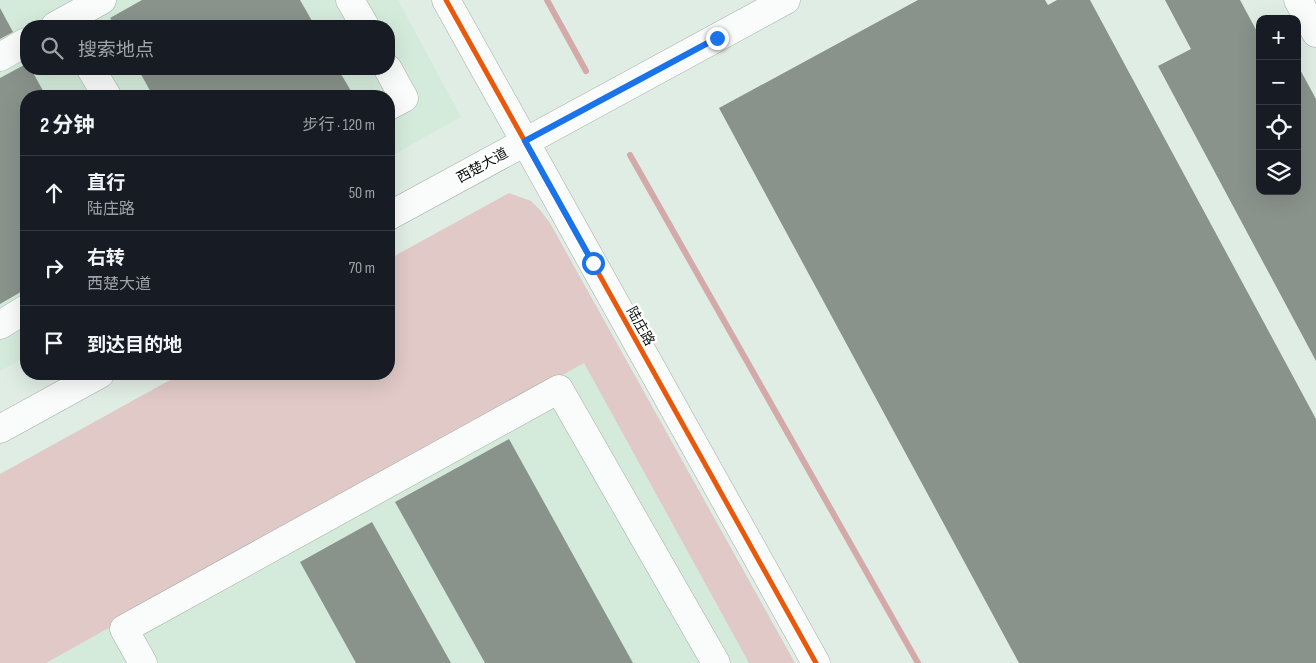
<!DOCTYPE html>
<html lang="zh">
<head>
<meta charset="utf-8">
<style>
	body { margin:0; font-family:"Sofia Sans Condensed","Noto Sans SC",sans-serif; background:#20242c; color:#f1f3f6 }
	.controls { position:absolute; right:15px; top:15px; display:grid; overflow:hidden; border-radius:10px; box-shadow:0 5px 20px #0002 }
	.controls button { width:45px; height:45px; display:grid; place-items:center; padding:0; border:0; border-bottom:1px solid #363941; background:#171b24; color:#f1f3f6; font:25px sans-serif }
	.stop { position:absolute; width:15px; height:15px; margin:-11px; border:4px solid #1a73e8; border-radius:50%; background:#fff }
	.stop.end { background:#1a73e8; border-color:#fff; box-shadow:0 1px 5px #0008 }
	.list { margin:0; padding:0; list-style:none }
	h2 { display:flex; justify-content:space-between; align-items:center; height:65px; margin:0; padding:0 20px; font-size:21px }
	h2 small { font-size:16px; font-weight:400; color:#9ea1a6 }
	.list li { display:grid; grid-template-columns:32px 1fr auto; gap:15px; align-items:center; box-sizing:border-box; height:75px; padding:0 20px; border-top:1px solid #363941 }
	.list b { display:block; font-size:19px; white-space:nowrap }
	.list p { margin:0; font-size:16px; white-space:nowrap; color:#9ea1a6 }
	.list em { font-size:16px; font-style:normal; color:#9ea1a6 }
	.icon { flex:none; width:28px; height:28px; fill:none; stroke:currentColor; stroke-width:2; stroke-linecap:round; stroke-linejoin:round }
	.map { position:relative; flex:none; width:1316px; height:663px; overflow:hidden }
	.search { position:absolute; background:#171b24; box-shadow:0 5px 20px #0002; left:20px; top:20px; width:375px; height:55px; display:flex; align-items:center; gap:12px; box-sizing:border-box; padding:0 18px; border-radius:20px; color:#9ea1a6; font-size:19px }
	.panel { position:absolute; background:#171b24; box-shadow:0 5px 20px #0002; left:20px; top:90px; width:375px; height:290px; border-radius:20px }
	.map>svg:first-child { display:block }
	.built { fill:#d4ebdb; fill-rule:evenodd }
	.green { fill:#e0c9c7 }
	.lines { fill:none; stroke-linecap:round; stroke-linejoin:round }
	.stream { stroke:#d3aaa9; stroke-width:6 }
	.building { fill:#89938c }
	.minor-casing { stroke:#a2aca5; stroke-width:29 }
	.major-casing { stroke:#a2aca5; stroke-width:29 }
	.minor { stroke:#fafcfb; stroke-width:28 }
	.major { stroke:#fafcfb; stroke-width:28 }
	.cycleway-casing { stroke:#fff; stroke-width:8 }
	.cycleway { stroke:#e8590c; stroke-width:5 }
	.route { stroke:#1a73e8; stroke-width:6 }
	.labels { text-anchor:middle; stroke-width:5; stroke-linejoin:round; paint-order:stroke }
	.street-label { font-size:14px; fill:#0b130e; stroke:#fff }
</style>
</head>
<body>
<div class="map">
<svg width="1316" height="663" viewBox="0 0 1316 663">
	<rect width="100%" height="100%" fill="#e0ede4"/>
	<!-- built -->
	<path class="built" d="M0,0H398L461,117L389,157V96H26V357L0,371ZM26,26H389V69H26Z
		M584,363L749,663H46Z"/>
	<!-- green -->
	<path class="green" d="M509,193L531,201L540,210L550,223L795,663H749L584,363L46,663H0V474L181,374H389V259Z"/>
	<g class="lines">
		<!-- stream -->
		<path class="stream" d="M547,0L586,71
			M630,155L918,663"/>
	</g>
	<!-- building -->
	<path class="building" d="M142,0H300L315,26H115L110,18Z
		M918,0H1045L1048,5L1057,0H1090L1316,419V663H1019L719,108Z
		M1165,0H1240L1260,37V191H1297V64L1316,99V361L1158,66L1191,49Z
		M0,8L13,32L0,39Z
		M26,64V69H31L46,96H26V289L0,304V78Z
		M138,69H338L354,96H153Z
		M509,439L633,663H485L395,502Z
		M372,522L451,663H356L300,562Z"/>
	<g class="lines">
		<!-- minor casing -->
		<g class="minor-casing">
			<path id="minor" d="M350,0L365,26
				M446,0L816,663
				M1298,0L1316,33
				M55,26L102,0
				M0,57L26,42
				M91,69L107,96
				M388,69L404,98L389,106
				M0,325L26,309
				M143,663L124,629L559,389L716,663"/>
		</g>
		<!-- major casing -->
		<g class="major-casing">
			<path id="major" d="M389,216L786,0
				M0,429L100,374"/>
		</g>
		<!-- minor -->
		<use href="#minor" class="minor"/>
		<!-- major -->
		<use href="#major" class="major"/>
		<!-- cycleway casing -->
		<g class="cycleway-casing">
			<path id="cycleway" d="M446,0L816,663"/>
		</g>
		<!-- cycleway -->
		<use href="#cycleway" class="cycleway"/>
	</g>
	<g class="lines">
		<!-- route -->
		<path class="route" d="M593,263L525,141L717,38"/>
	</g>
	<g class="labels">
		<!-- street labels -->
		<g class="street-label">
			<text transform="translate(482 165) rotate(-29)" y="5">西楚大道</text>
			<text transform="translate(641 326) rotate(61)" y="5">陆庄路</text>
		</g>
	</g>
</svg>
<div class="controls">
<button>+</button>
<button>−</button>
<button><svg class="icon" aria-label="locate" viewBox="0 0 24 24"><circle cx="12" cy="12" r="6"/><path d="M12 2v4M12 18v4M2 12h4M18 12h4"/></svg></button>
<button><svg class="icon" aria-label="layers" viewBox="0 0 24 24"><path d="M12 4l9 5-9 5-9-5zM3 14l9 5 9-5"/></svg></button>
</div>
<div class="stop" style="left:593px;top:263px"></div>
<div class="stop end" style="left:717px;top:38px"></div>
<div class="search"><svg class="icon" aria-label="search" viewBox="0 0 24 24"><circle cx="10" cy="10" r="6"/><path d="M15 15l6 6"/></svg>搜索地点</div>
<section class="panel">
<h2>2 分钟<small>步行 · 120 m</small></h2>
<ul class="list">
<li><svg class="icon" aria-label="ahead" viewBox="0 0 24 24"><path d="M12 20V5M6 11l6-6 6 6"/></svg><div><b>直行</b><p>陆庄路</p></div><em>50 m</em></li>
<li><svg class="icon" aria-label="right" viewBox="0 0 24 24"><path d="M7 20v-9h11M14 6l5 5-5 5"/></svg><div><b>右转</b><p>西楚大道</p></div><em>70 m</em></li>
<li><svg class="icon" aria-label="arrive" viewBox="0 0 24 24"><path d="M6 21V4h12l-3 4 3 4H6"/></svg><div><b>到达目的地</b></div></li>
</ul>
</section>
</div>
</body>
</html>
